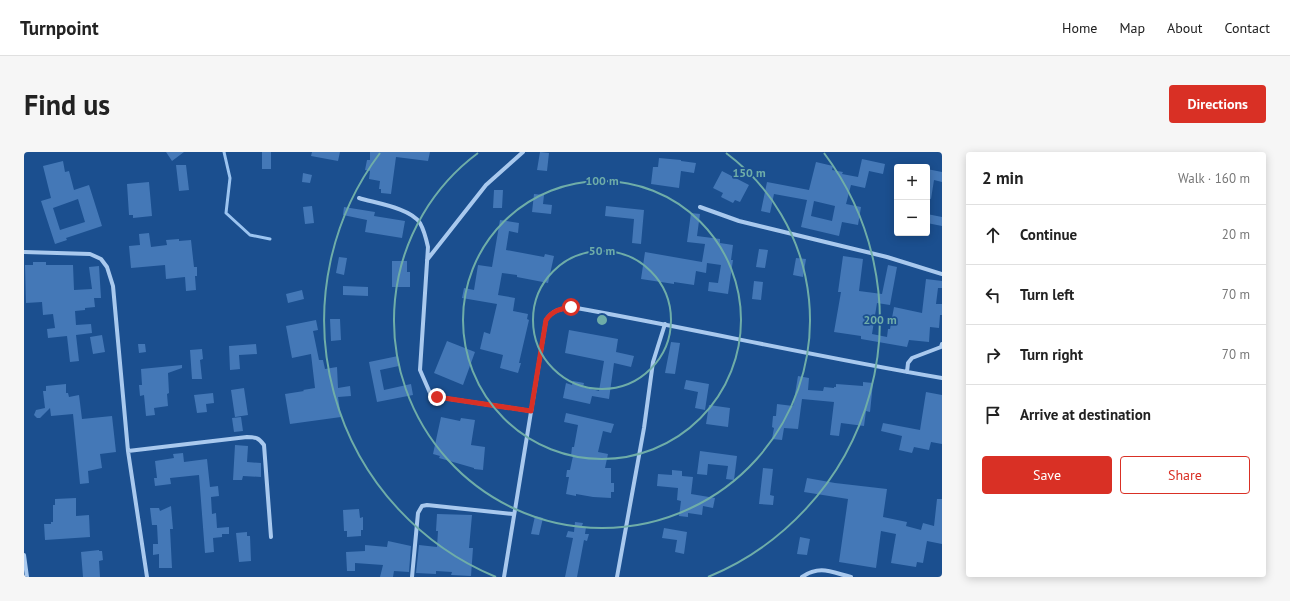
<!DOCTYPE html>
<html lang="en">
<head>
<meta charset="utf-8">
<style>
	body { margin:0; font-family:"PT Sans",sans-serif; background:#f6f6f6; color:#222 }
	.controls { position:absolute; right:12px; top:12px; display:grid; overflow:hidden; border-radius:4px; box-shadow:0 2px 10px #0003 }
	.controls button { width:36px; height:36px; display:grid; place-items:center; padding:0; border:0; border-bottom:1px solid #e0e0e0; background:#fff; color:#222; font:20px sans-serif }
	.stop { position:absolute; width:12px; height:12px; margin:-9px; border:3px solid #d93025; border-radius:50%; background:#fff }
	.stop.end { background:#d93025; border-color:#fff; box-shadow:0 1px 4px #0008 }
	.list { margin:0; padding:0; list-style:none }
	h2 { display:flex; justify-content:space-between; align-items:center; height:52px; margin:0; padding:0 16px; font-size:17px }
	h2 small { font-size:13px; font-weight:400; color:#767676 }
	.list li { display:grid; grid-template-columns:26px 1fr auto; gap:12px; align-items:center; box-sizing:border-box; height:60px; padding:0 16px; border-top:1px solid #e0e0e0 }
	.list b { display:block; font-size:15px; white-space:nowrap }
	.list em { font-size:13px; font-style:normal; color:#767676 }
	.actions { display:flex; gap:8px; padding:12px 16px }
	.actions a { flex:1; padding:9px 0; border:1px solid #d93025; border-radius:4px; text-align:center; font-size:14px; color:#d93025 }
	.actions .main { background:#d93025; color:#fff }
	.icon { flex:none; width:22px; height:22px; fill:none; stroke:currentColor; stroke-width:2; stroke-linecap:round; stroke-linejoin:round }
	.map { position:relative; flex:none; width:918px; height:425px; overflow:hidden; border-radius:4px }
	header { display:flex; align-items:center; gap:24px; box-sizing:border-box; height:56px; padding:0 20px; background:#fff; border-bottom:1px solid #e0e0e0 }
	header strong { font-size:19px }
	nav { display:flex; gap:22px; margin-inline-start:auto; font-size:14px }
	.intro { display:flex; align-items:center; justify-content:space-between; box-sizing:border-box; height:96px; padding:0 24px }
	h1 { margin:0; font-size:28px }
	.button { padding:10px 18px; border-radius:4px; background:#d93025; color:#fff; font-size:14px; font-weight:700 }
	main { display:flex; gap:24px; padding:0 24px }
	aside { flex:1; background:#fff; border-radius:4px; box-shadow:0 2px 10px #0003 }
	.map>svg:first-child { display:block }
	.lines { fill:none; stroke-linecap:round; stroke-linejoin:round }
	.stream { stroke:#9cc4f0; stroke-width:3 }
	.building { fill:#4478b7; fill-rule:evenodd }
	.street { stroke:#a9c9ee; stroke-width:4 }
	.route { stroke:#d93025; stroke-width:5 }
	.ring { fill:none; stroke:#6fada8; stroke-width:2 }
	.centre { fill:#6fada8; stroke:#1b4f8f; stroke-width:2 }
	.ring-label { font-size:12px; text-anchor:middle; font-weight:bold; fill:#6fada8; stroke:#1b4f8f; stroke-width:3.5; stroke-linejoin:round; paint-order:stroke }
</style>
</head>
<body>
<header>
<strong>Turnpoint</strong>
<nav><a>Home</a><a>Map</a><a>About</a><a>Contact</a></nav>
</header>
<div class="intro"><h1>Find us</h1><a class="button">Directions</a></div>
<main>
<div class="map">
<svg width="918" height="425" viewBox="0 0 918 425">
	<rect width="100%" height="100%" fill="#1b4f8f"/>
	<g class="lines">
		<!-- stream -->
		<path class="stream" d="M200,0L206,26L202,61L226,83L246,87"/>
	</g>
	<!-- building -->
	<path class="building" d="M142,0H160L148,9Z
		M238,0H247V17H238Z
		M288,0H316L314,9L287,4Z
		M346,0H406L404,9L372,5L367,42L357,41V37H355L356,29L345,27L346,19L341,18L343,8H346Z
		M516,0L525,1L523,19L513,18Z
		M635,6L657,8V9L672,11L670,21L657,19L655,36L627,32L629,15H634Z
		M838,7L861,12L859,22L845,19L841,36L827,33L822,52L837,55L834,73L818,70L815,84L777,75L783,48L750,42L746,61L737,59L743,30L785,38L792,10L809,14L808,18L819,20L818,22L834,25ZM790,49L811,54L808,69L787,64Z
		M39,9L41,20L45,19L50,38L65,33L78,74L42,86L43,88L31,92L17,49L27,46L19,14ZM54,47L61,70L36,78L29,56Z
		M152,13H162L165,38L155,39Z
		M903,17L918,20V30L910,28L907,47L903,46Z
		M698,19L725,33L716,50L711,48L709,51L697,45L699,41L689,36Z
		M279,21L288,23L286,31L278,30Z
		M125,30L128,64L109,66V63H105L103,32Z
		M470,38H479L478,56H469Z
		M510,42L520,43L519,52L528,53L527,62L508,60Z
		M288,54L290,71L281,72L279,55Z
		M582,54L620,58L617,92L608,91L610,67L581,64Z
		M320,55L351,60L350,64L381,69L378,86L341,80L343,68L319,63Z
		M667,61L676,62L673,84L696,87V91L709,93L707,108H709L704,142L684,139L685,130L694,131L697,113L683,111L682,121L672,119L670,133L650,130V132L617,127L621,100L678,110L681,92L663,90Z
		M903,62L918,65V74L903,71Z
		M476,68L495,71L494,81L485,79L482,98L520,105L521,102L530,104L524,131L493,125V123L478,121L474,143L491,146L489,159L504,162L503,167L505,168L495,211H497L494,221L476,216L479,203L456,197L460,180L466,182L473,152L438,146L440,136L450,138L454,113L468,115Z
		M125,81L127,95L143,93L142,88L155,87V89L167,88L170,115H173V124H171L172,138L162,139L161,125L142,127L141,113L107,116L105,94L116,93L115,82Z
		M735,97L744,98L741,116L732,115Z
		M819,104L839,107L835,139L858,142L864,113L873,115L866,153L853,151L848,182L863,185L864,177H866L870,155L898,161L902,127L918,129V136H914L912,152H918V163H916L915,176L906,175L905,190L885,188L883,195L837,187V184L810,180L817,140H814Z
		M315,105L323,106L320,123L312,121Z
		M772,106L782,107L779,125L769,123Z
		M368,109H383V120H386V135H368Z
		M9,110H22V113H49L50,138L68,137L65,115L75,114L77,146H70L71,155L61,156V158L51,159L52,173L67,172L68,181L52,183L55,209L46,210L43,184L24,186L23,177L31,176L29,162L19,163L18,150L2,151L1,113H9Z
		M730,129L739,130L737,148L728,147Z
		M319,134L344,135V144L319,143Z
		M278,138L280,147L264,151L262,142Z
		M306,167H316L317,188L307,189Z
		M292,168L294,178L289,179L295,208H299L301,217L313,215L314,236L326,234L327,244L314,245L317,265L266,272L261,242L280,239L279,238L291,236L287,202L268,206L262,174Z
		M545,178L594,187L592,200L610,204L607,215L590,211L585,247L568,244L566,252L539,246L542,231L548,233L549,229L560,231L559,235L575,239L580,209L541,201Z
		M78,183L81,200L69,202L66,185Z
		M423,189L451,200L439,233L410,221Z
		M647,190L656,191L651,222L641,221Z
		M114,192H121L122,200L115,201Z
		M232,192L233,202L215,203L216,217L206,218L205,194Z
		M178,197L179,207L176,208L178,227H168L166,198Z
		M374,204L375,214L356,218L360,238L387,232L389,243L353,250L345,210Z
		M158,213V216L144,221L145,241L143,242L144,254L130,256L131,263L122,264L120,243L116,244L115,233H118L117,217Z
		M774,224L785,226L784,238L799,239L800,235L810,236V235H812V232L839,234V230L849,231L846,260L842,259L840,274L817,271L815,284L806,283L810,250L778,247L774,277L760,276L758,288L748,287L750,276L748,275L749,264H752L753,252L769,254Z
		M662,228L685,232L681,258L671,256L674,240L660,237Z
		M42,232V241H44L45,245L55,243L58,267L88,264L92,300L76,302L78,316L64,319L65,331L56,332L49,262L27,264L26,256L16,266H13L10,263L12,258L21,256L19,239H22V234Z
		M220,236L224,263L211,265L207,238Z
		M902,240L918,243V292L907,290L905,298L890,295L888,301L875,298L878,284L857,279L859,271L896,278Z
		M189,241L190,251L182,252L183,260L173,261L170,243Z
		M685,253L706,256L704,275L682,272Z
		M542,261L590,272L587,281L579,279L574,300L584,302L581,316H587V331H590V340H587V346L569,345L552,342V344L542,342L545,325H542L543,318H546L549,304H547L548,295H550L554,273L540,270Z
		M217,265L219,279L210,280L208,266Z
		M417,265L436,269L437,266L451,268L447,293L461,295L459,318L450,317V316L415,306L416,304L409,302Z
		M211,293L224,294L223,310L237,311V325L219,324L218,328H209Z
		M676,299L713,304L710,328L702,327L704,314L684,312L683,323L673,322Z
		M159,301L160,310L183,307L186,335L194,334L195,344L187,345L188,362L192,361L193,376L205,375V382H198V385L189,386L190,400L181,401L175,323L146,326L147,332L131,334L130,326H133L131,309L150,306L149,302Z
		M739,316L749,317L746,343L750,344L749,353L735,352Z
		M648,318L658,319V324L669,325L667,342L691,346L689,356L679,354L678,363L664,361V365L655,364L657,349L653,348L654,336L633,334L634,322L648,323Z
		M783,326L811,331L863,337L859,365L883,370L882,374L897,378L899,371L910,374L913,347H918V392L903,389L899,411L893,410L892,415L867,411L872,382L857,379L852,416L815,410L824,347L780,340Z
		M52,346V364L65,363L66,385L21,388L20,372H27V370H29V353H31V347Z
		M147,354L149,377H146L148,416H135V402L129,403V392H134L133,373H128L126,356H135L136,359Z
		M335,357L336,366L339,365V378H337V384L323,385V379H320L319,358Z
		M413,362L448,363L445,396H449L447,424L427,423L428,420L412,419V422L392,421L395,393L413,395L414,379H412Z
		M511,364L519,366L515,383L507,382Z
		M551,370L559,371L558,374L562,375L561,382H565L563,389L560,388L553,425H541L549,386L542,385L544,379L550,380Z
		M640,376L663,380L660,402L651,400L653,388L638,386Z
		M223,380V384H226L227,409L215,410L212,381Z
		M776,385L786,387L783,403L773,402Z
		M364,389L387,394L385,420L370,419L369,425H356L359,413L331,411V419H323L322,400L341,399V393L363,395Z
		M75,398V399H78L79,408L75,409L76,425H59L57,400Z"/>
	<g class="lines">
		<!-- street -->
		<path class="street" d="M335,46C351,51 387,56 396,71C400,78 402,86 404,95L396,218L406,241L413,245L507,259
			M676,55L715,69L863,105L918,122
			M0,100L66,102L77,107L83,115L89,134L104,299L123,425
			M403,108L462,33L499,0
			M883,220L884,211L888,206L917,195L918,192
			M104,299L223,285C232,285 235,286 240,293L247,385
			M0,403L3,425
			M388,425L394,361L398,354L403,353L489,362
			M480,425L522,168C529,158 536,157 547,155C671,177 794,205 918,226
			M593,425L620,276L629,210L641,172
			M778,425C796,413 807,420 827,425"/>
	</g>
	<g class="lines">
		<!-- route -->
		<path class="route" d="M413,245L507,259L522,168C529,158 536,157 547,155"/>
	</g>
	<!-- distance rings -->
	<g class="ring">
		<circle cx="578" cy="168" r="69"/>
		<circle cx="578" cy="168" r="139"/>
		<path d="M702 1A208 208 0 1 1 454 1"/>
		<path d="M472 425A278 278 0 0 1 356 1M800 1A278 278 0 0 1 684 425"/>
	</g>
	<circle cx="578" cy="168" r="6" class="centre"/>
	<g class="ring-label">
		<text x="725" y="25">150 m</text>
		<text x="578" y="33">100 m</text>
		<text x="578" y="103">50 m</text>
		<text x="856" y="172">200 m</text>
	</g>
</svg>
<div class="controls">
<button>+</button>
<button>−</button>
</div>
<div class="stop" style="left:547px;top:155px"></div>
<div class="stop end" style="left:413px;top:245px"></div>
</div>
<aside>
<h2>2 min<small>Walk · 160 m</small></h2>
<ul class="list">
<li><svg class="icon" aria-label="ahead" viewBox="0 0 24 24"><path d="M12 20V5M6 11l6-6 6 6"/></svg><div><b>Continue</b></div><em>20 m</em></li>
<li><svg class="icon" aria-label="left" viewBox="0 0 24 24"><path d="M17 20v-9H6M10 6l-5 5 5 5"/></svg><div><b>Turn left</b></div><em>70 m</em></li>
<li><svg class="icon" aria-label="right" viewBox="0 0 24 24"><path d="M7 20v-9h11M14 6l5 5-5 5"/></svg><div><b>Turn right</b></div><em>70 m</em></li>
<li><svg class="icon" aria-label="arrive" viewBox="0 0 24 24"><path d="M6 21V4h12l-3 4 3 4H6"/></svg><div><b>Arrive at destination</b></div></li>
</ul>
<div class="actions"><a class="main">Save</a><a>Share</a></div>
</aside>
</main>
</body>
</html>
